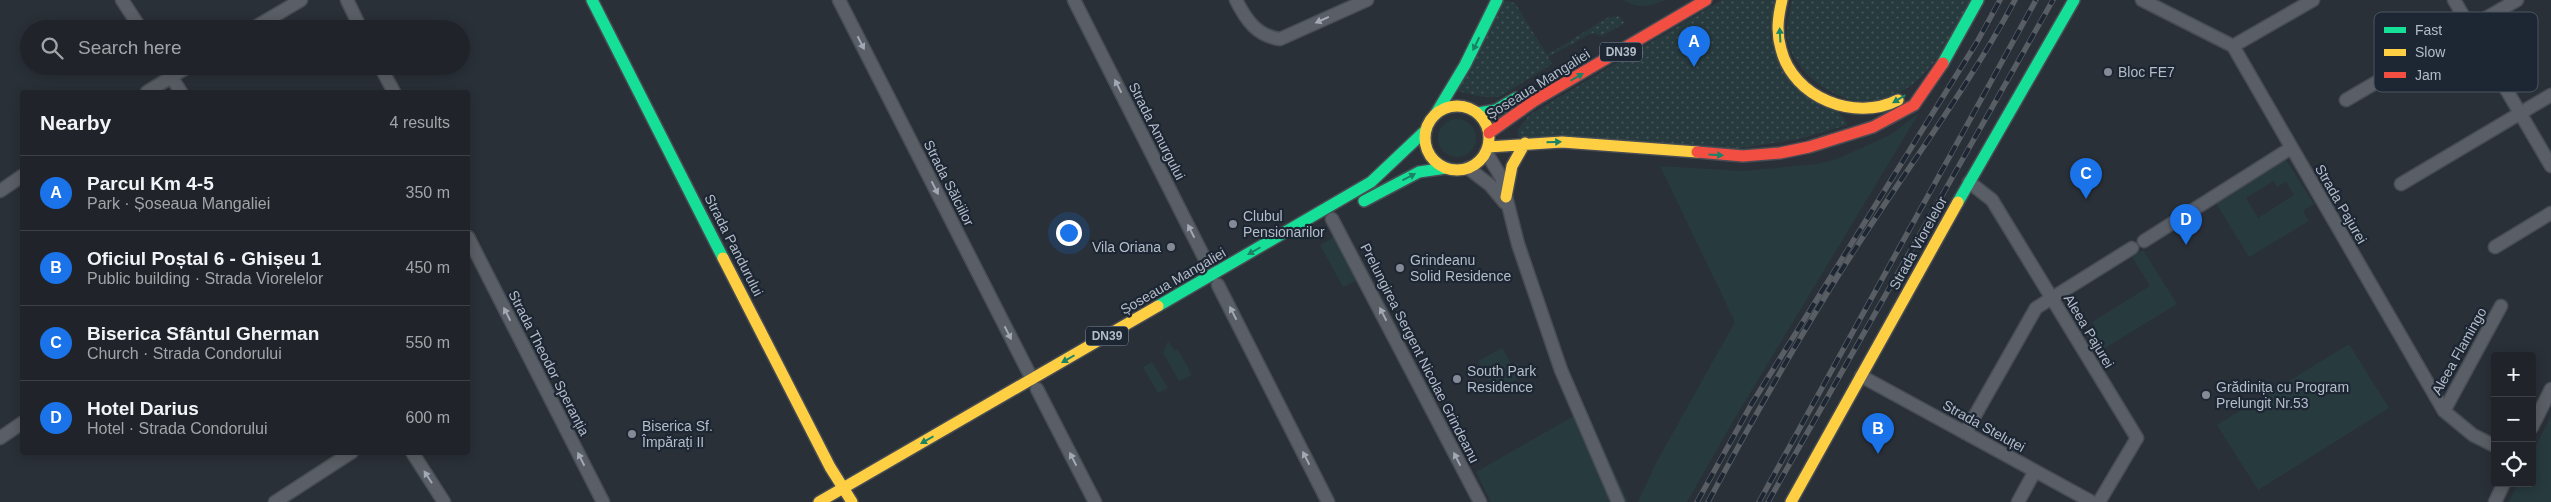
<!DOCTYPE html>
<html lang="en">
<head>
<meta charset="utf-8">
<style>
	body { margin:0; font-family:Helvetica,sans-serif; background:#282c32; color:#f1f3f6 }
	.controls { position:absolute; right:15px; bottom:15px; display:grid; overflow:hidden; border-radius:5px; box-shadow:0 2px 12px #0003 }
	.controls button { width:45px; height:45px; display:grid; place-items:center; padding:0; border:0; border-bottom:1px solid #3d4147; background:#20242a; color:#f1f3f6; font:25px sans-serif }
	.you { position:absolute; left:1068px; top:232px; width:18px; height:18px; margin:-12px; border:4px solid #fff; border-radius:50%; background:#1a73e8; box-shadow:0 0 0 8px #1a73e833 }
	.badge { display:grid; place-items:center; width:32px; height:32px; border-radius:50%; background:#1a73e8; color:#fff; font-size:16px; font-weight:700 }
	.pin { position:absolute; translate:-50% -41px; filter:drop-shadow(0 1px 2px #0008) }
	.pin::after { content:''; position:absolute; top:26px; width:18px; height:15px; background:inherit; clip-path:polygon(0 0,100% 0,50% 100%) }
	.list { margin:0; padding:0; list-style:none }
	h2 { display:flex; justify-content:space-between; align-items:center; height:65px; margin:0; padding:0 20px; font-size:21px }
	h2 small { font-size:16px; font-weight:400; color:#a2a4a8 }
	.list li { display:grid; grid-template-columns:32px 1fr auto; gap:15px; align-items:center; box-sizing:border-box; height:75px; padding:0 20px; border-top:1px solid #3d4147 }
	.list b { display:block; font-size:19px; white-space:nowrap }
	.list p { margin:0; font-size:16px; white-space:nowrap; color:#a2a4a8 }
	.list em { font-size:16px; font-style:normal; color:#a2a4a8 }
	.icon { flex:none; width:28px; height:28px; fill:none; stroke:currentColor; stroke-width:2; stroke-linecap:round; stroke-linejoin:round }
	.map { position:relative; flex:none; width:2551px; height:502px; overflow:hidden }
	.search { position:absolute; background:#20242a; box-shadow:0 2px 12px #0003; left:20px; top:20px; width:450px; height:55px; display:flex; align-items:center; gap:12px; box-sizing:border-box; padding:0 18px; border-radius:28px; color:#a2a4a8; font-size:19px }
	.panel { position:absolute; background:#20242a; box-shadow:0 2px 12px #0003; left:20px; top:90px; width:450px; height:365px; border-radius:5px }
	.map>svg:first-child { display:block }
	.grass { fill:#273a3e; fill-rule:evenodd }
	.park { fill:url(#park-dots) }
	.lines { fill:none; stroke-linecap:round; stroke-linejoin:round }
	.street-casing { stroke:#484c53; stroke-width:15 }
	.fast-casing { stroke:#484c53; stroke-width:14 }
	.slow-casing { stroke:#484c53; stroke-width:14 }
	.jam-casing { stroke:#484c53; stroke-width:14 }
	.street { stroke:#5a5e66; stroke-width:12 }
	.fast { stroke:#16e098; stroke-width:11 }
	.slow { stroke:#ffcf43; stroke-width:11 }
	.jam { stroke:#f24e42; stroke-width:11 }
	.rail-casing { stroke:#595d64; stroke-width:5.5 }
	.rail { stroke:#1d2633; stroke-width:4; stroke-dasharray:11; stroke-linecap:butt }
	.oneway { fill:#a2a9b5 }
	.oneway2 { fill:#1a8366 }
	.poi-dot { fill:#848b96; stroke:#1d2633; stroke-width:2 }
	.labels { text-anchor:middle; stroke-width:4.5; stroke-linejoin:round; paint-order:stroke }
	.shield { fill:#1d2633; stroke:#878f9c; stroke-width:1 }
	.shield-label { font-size:12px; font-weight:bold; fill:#b4bcc9 }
	.poi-label { font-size:14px; fill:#b4bcc9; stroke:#1d2633; text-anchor:start }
	.street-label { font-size:14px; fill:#b4bcc9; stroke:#1d2633 }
	.key { fill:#1d2633; stroke:#4a5360; stroke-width:1 }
	.key-label { font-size:14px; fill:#b4bcc9 }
</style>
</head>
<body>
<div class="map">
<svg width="2551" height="502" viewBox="0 0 2551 502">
	<defs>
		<pattern id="park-dots" width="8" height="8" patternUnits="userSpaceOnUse" patternTransform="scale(1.25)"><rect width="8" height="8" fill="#273a3e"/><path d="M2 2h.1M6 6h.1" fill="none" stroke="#445559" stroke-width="1.8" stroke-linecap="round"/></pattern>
	</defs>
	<rect width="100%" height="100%" fill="#2a3038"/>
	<!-- grass -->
	<path class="grass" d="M1623,0H1665C1650,7 1638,9 1623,0Z
		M1919,113L1732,423L1687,502H1638L1656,463L1735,322L1660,166L1743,171L1816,164L1837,159L1890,135Z
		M1438 138a19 19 0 1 1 38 0a19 19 0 1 1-38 0Z
		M2286,160L2314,204L2303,211L2309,221L2249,257L2216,203ZM2274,181L2277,187L2286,182L2294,195L2258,218L2246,198Z
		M1334,237L1357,280L1343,287L1320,245Z
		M2143,250L2177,304L2097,353L2085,334L2095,327L2092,322L2150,286L2132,257Z
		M1168,341L1175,351L1178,349L1192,375L1179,381L1163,353Z
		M2349,344L2389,408L2258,490L2217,425Z
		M1502,348L1512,365L1517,363L1524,375L1495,391L1478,361Z
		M1152,362L1168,388L1158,393L1143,367Z
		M1586,409L1628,502H1491L1476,472Z
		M2551,416V502H2509L2518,483H2532V454Z"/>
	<!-- park -->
	<path class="park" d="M1503,0L1515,3L1547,55L1607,18L1619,16L1624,22L1623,24L1602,36L1592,33L1548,57L1552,64L1499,97H1483L1457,91Z
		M1722,0H1774L1770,40L1843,117L1847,125L1799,139L1735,149L1518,137V130L1529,115Z
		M1792,0H1972C1956,26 1936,69 1910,86C1902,91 1892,97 1883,100C1847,109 1804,82 1790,49C1784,34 1789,15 1792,0Z"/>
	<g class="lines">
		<!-- street casing -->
		<g class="street-casing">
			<path id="street" d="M122,0L141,29
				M347,0L361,29
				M839,0L1032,379
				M1074,0L1213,275
				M1236,0C1246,20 1257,36 1280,39L1367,0
				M2142,0L2233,46L2444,411L2473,435L2495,446
				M2454,0L2551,166
				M252,29L301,0
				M2233,46L2313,0
				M164,66L181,92
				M380,66L394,92
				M147,92L189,66
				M2346,100L2517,0
				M1486,152L1501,177L1518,244L1561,370L1618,502
				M1468,168L1490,185L1505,203
				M1969,182L1992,200L2137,438L2099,502
				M2401,184L2551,95
				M0,191L22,176
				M1332,219L1480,502
				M468,237L603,502
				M2144,241L2291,148
				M2495,247L2551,213
				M1218,285L1328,502
				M1861,376L2092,502
				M1037,389L1095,502
				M2444,411L2501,306
				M2532,427L2551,389
				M1965,433L2036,308L2132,248
				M0,438L22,423
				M412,452L444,502
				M275,502L352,452
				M2018,502L2035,471
				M2495,502L2504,483"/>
		</g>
		<!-- fast casing -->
		<g class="fast-casing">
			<path id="fast" d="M592,0L723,258
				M1943,63L1978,0
				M1478,113L1496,110L1516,98
				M1435,115L1465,65L1497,0
				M1364,201L1419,172L1446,168
				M1958,202L2074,0
				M1158,306L1371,182L1426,130"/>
		</g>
		<!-- slow casing -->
		<g class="slow-casing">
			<path id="slow" d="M1782,0C1778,17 1776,32 1781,49C1793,98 1855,122 1898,100
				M1425 138a32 32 0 1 1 64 0a32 32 0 1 1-64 0Z
				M1488,147L1562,142L1697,152
				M1506,197L1512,166L1525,143
				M723,258L830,467L852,502
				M819,502L1158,306
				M1791,502L1958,202"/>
		</g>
		<!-- jam casing -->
		<g class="jam-casing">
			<path id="jam" d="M1489,133L1534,101L1706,0
				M1697,152L1743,156L1780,153L1809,147L1873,127L1914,105L1943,63"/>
		</g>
		<!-- street -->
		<use href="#street" class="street"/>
		<!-- fast -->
		<use href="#fast" class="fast"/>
		<!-- slow -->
		<use href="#slow" class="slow"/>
		<!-- jam -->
		<use href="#jam" class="jam"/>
		<!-- rail casing -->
		<g class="rail-casing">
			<path id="rail" d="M1697,502L1751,405L1977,42L2000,0
				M1708,502C1756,413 1806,324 1861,240C1913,160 1970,84 2015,0
				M1759,502L2036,0
				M1768,502L2053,0"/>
		</g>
		<!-- rail -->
		<use href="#rail" class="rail"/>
	</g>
	<!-- one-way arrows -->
	<defs><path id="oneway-solid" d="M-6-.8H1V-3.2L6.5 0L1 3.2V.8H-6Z" transform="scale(1.25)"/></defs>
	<g class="oneway">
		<use href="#oneway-solid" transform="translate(1322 20) rotate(156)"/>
		<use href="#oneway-solid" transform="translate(861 43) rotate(63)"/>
		<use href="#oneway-solid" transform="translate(1118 86) rotate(-117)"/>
		<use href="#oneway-solid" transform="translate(935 188) rotate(63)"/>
		<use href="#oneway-solid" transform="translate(1191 231) rotate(-117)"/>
		<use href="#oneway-solid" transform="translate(1233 313) rotate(-117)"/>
		<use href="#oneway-solid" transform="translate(507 314) rotate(-117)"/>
		<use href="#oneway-solid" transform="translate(1383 314) rotate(-117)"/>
		<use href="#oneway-solid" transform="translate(1008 333) rotate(63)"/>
		<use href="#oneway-solid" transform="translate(1306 458) rotate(-117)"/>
		<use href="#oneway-solid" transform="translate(581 459) rotate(-117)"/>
		<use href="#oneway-solid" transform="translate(1073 459) rotate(-117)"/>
		<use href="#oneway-solid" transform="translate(1457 459) rotate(-117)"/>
		<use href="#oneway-solid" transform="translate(428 477) rotate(-123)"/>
	</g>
	<g class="oneway2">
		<use href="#oneway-solid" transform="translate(1780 35) rotate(-93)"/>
		<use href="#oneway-solid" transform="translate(1476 44) rotate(116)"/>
		<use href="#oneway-solid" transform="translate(1577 77) rotate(-30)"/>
		<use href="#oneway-solid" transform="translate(1899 99) rotate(149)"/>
		<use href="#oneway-solid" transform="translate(1554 142) rotate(-2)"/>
		<use href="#oneway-solid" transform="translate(1716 155) rotate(3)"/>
		<use href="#oneway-solid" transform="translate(1409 177) rotate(-27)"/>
		<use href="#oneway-solid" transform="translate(1254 251) rotate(150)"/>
		<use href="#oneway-solid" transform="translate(1068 359) rotate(150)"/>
		<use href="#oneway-solid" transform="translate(927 440) rotate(150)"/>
	</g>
	<!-- markers -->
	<g class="poi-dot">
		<circle cx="2108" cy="72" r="5"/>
		<circle cx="1233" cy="224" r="5"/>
		<circle cx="1171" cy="247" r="5"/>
		<circle cx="1400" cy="268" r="5"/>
		<circle cx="1457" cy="379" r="5"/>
		<circle cx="2206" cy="395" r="5"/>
		<circle cx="632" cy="434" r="5"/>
	</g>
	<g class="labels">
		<!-- shield labels -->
		<g class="shield">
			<rect x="1600" y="42.5" width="42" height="19" rx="4"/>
			<rect x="1086" y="326.5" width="42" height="19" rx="4"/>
		</g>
		<g class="shield-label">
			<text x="1621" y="56">DN39</text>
			<text x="1107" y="340">DN39</text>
		</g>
		<!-- poi labels -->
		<g class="poi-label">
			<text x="2118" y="77">Bloc FE7</text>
			<text x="1243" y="221">Clubul<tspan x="1243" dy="16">Pensionarilor</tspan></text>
			<text x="1161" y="252" text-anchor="end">Vila Oriana</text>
			<text x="1410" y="265">Grindeanu<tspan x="1410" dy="16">Solid Residence</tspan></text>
			<text x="1467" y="376">South Park<tspan x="1467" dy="16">Residence</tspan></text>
			<text x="2216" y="392">Grădinița cu Program<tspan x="2216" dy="16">Prelungit Nr.53</tspan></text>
			<text x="642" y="431">Biserica Sf.<tspan x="642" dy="16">Împărați II</tspan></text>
		</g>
		<!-- street labels -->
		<g class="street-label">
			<text transform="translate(1538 84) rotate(-32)" y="5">Șoseaua Mangaliei</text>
			<text transform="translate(1157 131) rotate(63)" y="5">Strada Amurgului</text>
			<text transform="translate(949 183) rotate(63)" y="5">Strada Sălciilor</text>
			<text transform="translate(2341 204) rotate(60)" y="5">Strada Pajurei</text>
			<text transform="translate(1918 243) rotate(-61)" y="5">Strada Viorelelor</text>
			<text transform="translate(734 245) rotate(63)" y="5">Strada Pandurului</text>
			<text transform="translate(1173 281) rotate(-30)" y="5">Șoseaua Mangaliei</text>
			<text transform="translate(2089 331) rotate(59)" y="5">Aleea Pajurei</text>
			<text transform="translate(2459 351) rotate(-61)" y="5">Aleea Flamingo</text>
			<text transform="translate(1420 353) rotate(63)" y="5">Prelungirea Sergent Nicolae Grindeanu</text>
			<text transform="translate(549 363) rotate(63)" y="5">Strada Theodor Speranția</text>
			<text transform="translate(1984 426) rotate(29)" y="5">Strada Steluței</text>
		</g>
	</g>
	<!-- legend -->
	<rect x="2374" y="12" width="164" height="80" rx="8" class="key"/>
	<rect x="2384" y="27" width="22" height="6" fill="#16e098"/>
	<rect x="2384" y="49" width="22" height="7" fill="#ffcf43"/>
	<rect x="2384" y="72" width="22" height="6" fill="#f24e42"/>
	<g class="key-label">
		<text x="2415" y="35">Fast</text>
		<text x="2415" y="57">Slow</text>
		<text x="2415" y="80">Jam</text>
	</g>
</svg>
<div class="controls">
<button>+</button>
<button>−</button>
<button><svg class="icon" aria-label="locate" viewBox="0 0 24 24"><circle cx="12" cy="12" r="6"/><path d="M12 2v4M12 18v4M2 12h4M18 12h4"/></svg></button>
</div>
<div class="you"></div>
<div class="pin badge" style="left:1694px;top:67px">A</div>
<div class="pin badge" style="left:1878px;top:454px">B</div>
<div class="pin badge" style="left:2086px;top:199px">C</div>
<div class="pin badge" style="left:2186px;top:245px">D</div>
<div class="search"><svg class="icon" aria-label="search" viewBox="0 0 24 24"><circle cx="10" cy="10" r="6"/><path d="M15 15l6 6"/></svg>Search here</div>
<section class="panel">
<h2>Nearby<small>4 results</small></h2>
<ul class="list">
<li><span class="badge">A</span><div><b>Parcul Km 4-5</b><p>Park · Șoseaua Mangaliei</p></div><em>350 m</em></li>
<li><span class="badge">B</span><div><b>Oficiul Poștal 6 - Ghișeu 1</b><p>Public building · Strada Viorelelor</p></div><em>450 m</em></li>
<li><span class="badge">C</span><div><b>Biserica Sfântul Gherman</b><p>Church · Strada Condorului</p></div><em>550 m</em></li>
<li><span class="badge">D</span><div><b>Hotel Darius</b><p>Hotel · Strada Condorului</p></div><em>600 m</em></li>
</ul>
</section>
</div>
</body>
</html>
